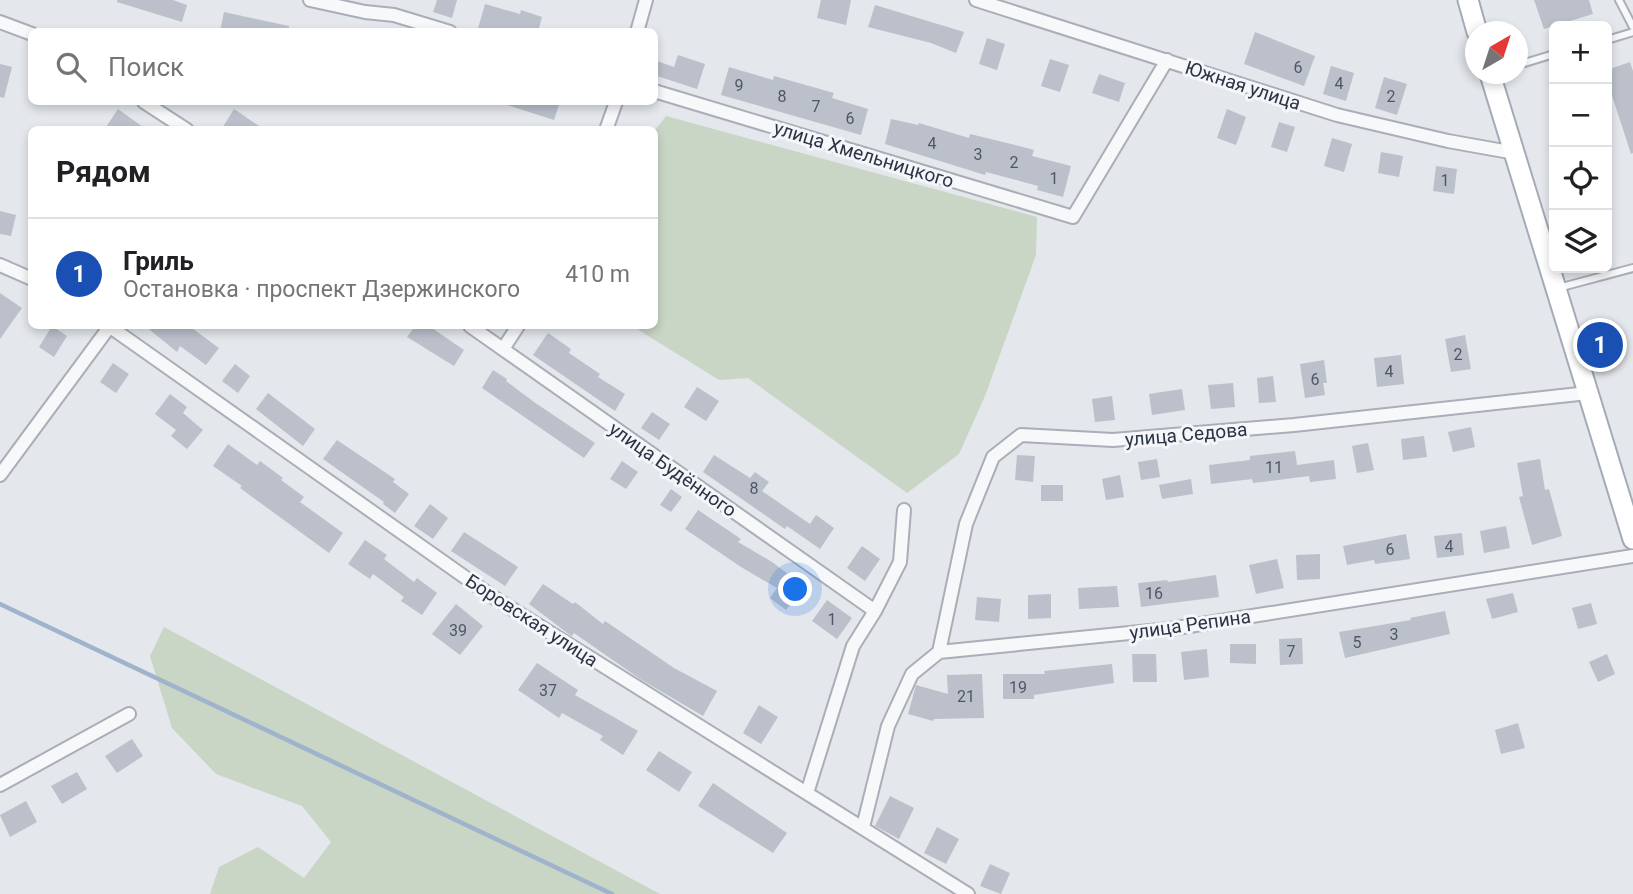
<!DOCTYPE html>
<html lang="ru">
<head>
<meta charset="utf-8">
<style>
	body { margin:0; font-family:Roboto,sans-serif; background:#f2f2f2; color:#202124 }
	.controls { position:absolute; right:21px; top:21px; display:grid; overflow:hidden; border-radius:10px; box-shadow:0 4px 10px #0003 }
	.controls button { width:63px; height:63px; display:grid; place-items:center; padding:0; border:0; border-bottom:2px solid #e0e0e0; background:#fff; color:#202124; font:35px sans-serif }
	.compass { position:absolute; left:1465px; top:21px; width:63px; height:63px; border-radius:50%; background:#fff; box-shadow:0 4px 10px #0003; rotate:39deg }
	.you { position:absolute; left:796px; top:590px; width:24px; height:24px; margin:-18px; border:5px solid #fff; border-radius:50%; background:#1a73e8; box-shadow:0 0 0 10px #1a73e833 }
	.badge { display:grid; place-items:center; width:46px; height:46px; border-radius:50%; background:#d1495b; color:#fff; font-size:23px; font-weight:700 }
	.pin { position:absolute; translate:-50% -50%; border:4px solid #fff; box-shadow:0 2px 7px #0006 }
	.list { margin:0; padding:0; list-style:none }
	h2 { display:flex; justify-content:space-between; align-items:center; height:91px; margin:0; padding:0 28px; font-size:30px }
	h2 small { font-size:23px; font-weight:400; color:#757577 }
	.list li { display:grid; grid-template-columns:46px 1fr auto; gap:21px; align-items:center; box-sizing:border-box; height:112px; padding:0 28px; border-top:2px solid #e0e0e0 }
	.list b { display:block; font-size:26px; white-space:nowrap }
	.list p { margin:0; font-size:23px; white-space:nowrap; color:#757577 }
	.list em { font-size:23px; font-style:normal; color:#757577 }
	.icon { flex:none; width:38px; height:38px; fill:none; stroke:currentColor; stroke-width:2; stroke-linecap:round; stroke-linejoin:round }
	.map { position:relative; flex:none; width:1633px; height:894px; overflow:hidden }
	.search { position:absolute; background:#fff; box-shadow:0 4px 10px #0003; left:28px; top:28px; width:630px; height:77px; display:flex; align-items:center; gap:18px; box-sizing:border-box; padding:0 24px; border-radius:10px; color:#757577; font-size:26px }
	.panel { position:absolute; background:#fff; box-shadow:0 4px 10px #0003; left:28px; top:126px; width:630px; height:203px; border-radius:10px }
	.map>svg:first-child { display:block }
	.green { fill:#c9d6c5 }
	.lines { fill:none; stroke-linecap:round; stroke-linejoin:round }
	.stream { stroke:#9fb4cc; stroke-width:4.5 }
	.building { fill:#bbc0ca }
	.service-casing { stroke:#a9aeb7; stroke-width:10 }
	.minor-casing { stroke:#a9aeb7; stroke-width:16 }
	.primary-casing { stroke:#a3abb8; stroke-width:23 }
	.service { stroke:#f7f8fa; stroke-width:6 }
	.minor { stroke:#f7f8fa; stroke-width:12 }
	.primary { stroke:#fff; stroke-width:19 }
	.labels { text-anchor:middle; stroke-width:6; stroke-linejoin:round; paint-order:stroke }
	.number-label { font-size:16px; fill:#4f5766 }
	.street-label { font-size:19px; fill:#2b3445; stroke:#f4f6f9 }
</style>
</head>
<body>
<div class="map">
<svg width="1633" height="894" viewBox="0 0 1633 894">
	<rect width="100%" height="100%" fill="#e4e7ec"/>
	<!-- green -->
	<path class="green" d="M666,116L1037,217L1036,255L985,396L959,454L907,493L748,378L719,380L637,329L636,326H654L655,130Z
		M164,627L660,894H210L219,867L258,847L304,878L331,842L302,806L216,774L172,728L150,656Z"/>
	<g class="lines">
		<!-- stream -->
		<path class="stream" d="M0,604L612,894"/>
	</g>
	<!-- building -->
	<path class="building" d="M117,0H173L187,5L182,22L117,2Z
		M437,0H457L452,18L433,12Z
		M821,0H851L846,25L817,18Z
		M1534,0H1589L1593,14L1544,29Z
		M485,4L520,14L521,10L542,17L538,32H477Z
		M875,5L964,32L956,53L931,43L868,27Z
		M224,12L289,26V32H220Z
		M1255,32L1315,56L1304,86L1244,64Z
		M987,38L1005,44L997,70L979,64Z
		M678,55L705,64L697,89L654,75V60L674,67Z
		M1050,59L1069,65L1060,92L1041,86Z
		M1630,62L1633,71V153L1631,154L1607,80V70Z
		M0,64L12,67L4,98L0,97Z
		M1331,66L1354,73L1346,101L1323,94Z
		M729,67L773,80L774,76L834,93L832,98L868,109L861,135L721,95Z
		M1099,74L1125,83L1119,102L1092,93Z
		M1384,77L1407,84L1397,115L1375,108Z
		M504,102H560L554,120L504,104Z
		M118,109L147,130H104Z
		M234,109L265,130H221Z
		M1227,109L1246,117L1236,145L1217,138Z
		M891,119L918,125L919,123L969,138L970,134L1003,142L1034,150L1032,156L1071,166L1063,197L1037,190L1038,186L986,172L985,175L885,144Z
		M1279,122L1295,127L1287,152L1271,147Z
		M1332,138L1352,144L1344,172L1324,166Z
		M1381,152L1403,156L1399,177L1378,173Z
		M1436,166L1457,169L1454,194L1433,191Z
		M0,211L16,215L11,236L0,234Z
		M0,293L22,308L0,339Z
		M52,326L67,336L54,357L39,347Z
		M145,326H189L219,348L206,365L180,346L177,352Z
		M415,326H429L464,350L454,366L407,337Z
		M548,333L571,349L569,353L600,374L598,377L625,394L615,411L533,355Z
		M1465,335L1471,369L1451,372L1445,339Z
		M1401,355L1404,384L1377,387L1374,358Z
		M1324,360L1327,383H1323L1325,395L1305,398L1300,364Z
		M113,363L129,374L116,393L100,382Z
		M235,364L250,376L238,393L222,381Z
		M493,370L507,379L506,381L534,402L595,443L584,458L482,388Z
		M1273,376L1276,402L1259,403L1257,378Z
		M1233,383L1235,407L1211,409L1208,385Z
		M697,387L719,401L706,421L684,407Z
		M1182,389L1185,410L1152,415L1149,394Z
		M268,393L315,429L303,446L256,409Z
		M170,394L187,407L183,413L203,430L187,449L171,436L176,430L155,414Z
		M1112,396L1115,420L1095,422L1092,399Z
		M652,412L670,424L659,440L641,428Z
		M1471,427L1475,447L1453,452L1448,432Z
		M1424,436L1427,457L1403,460L1401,439Z
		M337,440L395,479L393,482L409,494L395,513L383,504L384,502L323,459Z
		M1368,443L1374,470L1357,473L1352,446Z
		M228,444L257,465L260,461L283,478L281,480L304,497L300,502L343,533L329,553L240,488L242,486L213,466Z
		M1295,451L1297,465L1334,460L1336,479L1310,482L1309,476L1253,483L1252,479L1211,484L1209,465L1250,460V456Z
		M714,455L750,478L755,472L769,482L762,491L810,524L816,515L834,528L820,549L787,526L785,529L703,472Z
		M1017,455L1035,456L1033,482L1015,480Z
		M1157,459L1160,477L1141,480L1138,462Z
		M1540,459L1545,490L1549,489L1562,536L1532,545L1519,497L1523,496L1517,463Z
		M622,461L638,472L626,489L610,479Z
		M1120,475L1124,497L1106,500L1102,479Z
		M1191,479L1193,494L1162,499L1159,485Z
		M1041,485H1063V501H1041Z
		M671,489L682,497L671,512L660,505Z
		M430,504L448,518L433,539L414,526Z
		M698,510L741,539L738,542L772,562L804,586L786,610L770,598L777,588L741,567L685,529Z
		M1506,526L1510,548L1484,553L1480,531Z
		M464,532L518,567L505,586L451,551Z
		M1462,533L1464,555L1437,558L1434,536Z
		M1406,534L1410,559L1375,564L1374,560L1347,565L1343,546Z
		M365,540L387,555L384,559L414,582L417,578L437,593L422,615L401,601L404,597L373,574L370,579L348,564Z
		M862,546L880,559L865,581L847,568Z
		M1320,554V579L1297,580L1296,555Z
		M1277,559L1284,588L1256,594L1249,565Z
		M1216,575L1219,597L1141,607L1138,583L1167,580L1168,582Z
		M543,584L573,604L575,602L603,624L605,621L674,668L717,691L703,716L640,679L574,633L572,636L570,635L529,604Z
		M1117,586L1119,607L1079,609L1078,588Z
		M1513,593L1518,612L1492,619L1486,599Z
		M1051,594V618L1028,619V595Z
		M977,597L1001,599L999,622L975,620Z
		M827,600L852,618L837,639L812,621Z
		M1591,603L1597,624L1578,629L1572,608Z
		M456,604L483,626L460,655L432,634Z
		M1445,611L1450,634L1345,658L1339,632L1411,620L1410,618Z
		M1302,638L1303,664L1280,665L1279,639Z
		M1230,644H1256V664L1230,663Z
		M1207,649L1209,677L1184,680L1181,652Z
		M1132,654H1156L1157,682H1133Z
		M1607,654L1615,674L1598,682L1589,662Z
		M537,663L578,690L575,695L638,731L623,755L600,740L603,736L562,713L559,718L518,690Z
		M1112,664L1114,683L1034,695V699H1003V674H1045L1044,671Z
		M982,674L984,718L934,719L933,721L908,714L916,685L948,694L947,675Z
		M759,705L778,717L761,744L743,733Z
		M1518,723L1525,748L1501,754L1495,730Z
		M132,739L143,756L117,773L105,756Z
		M659,751L692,772L679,792L646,770Z
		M77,772L87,789L62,804L51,786Z
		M713,783L787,833L773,853L698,806Z
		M890,796L914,808L899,839L875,826Z
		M26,801L37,822L10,837L0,815Z
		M937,827L959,839L946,864L924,853Z
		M990,864L1010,873L1001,894L980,886Z"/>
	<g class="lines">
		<!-- service casing -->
		<g class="service-casing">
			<path id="service" d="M1619,0L1633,27
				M1607,40L1633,32
				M1518,65L1554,54
				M1558,288L1633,268"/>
		</g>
		<!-- minor casing -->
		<g class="minor-casing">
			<path id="minor" d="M310,0L365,12L394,15L450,32
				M976,0L1337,115L1448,141L1515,153
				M0,22L32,34
				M637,32L646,0
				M654,91L1073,217L1167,60
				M144,102L187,130
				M606,130L616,102
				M0,265L32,279
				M109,326L493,597L968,894
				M470,326L875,611
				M503,349L518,326
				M0,475L110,326
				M939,652L966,524L993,457L1021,435L1113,440L1294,425L1588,393
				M0,785L129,714
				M807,793L853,646L875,611L900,562L904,510
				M863,827L888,726L912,674L939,652L1170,629L1633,556"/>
		</g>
		<!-- primary casing -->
		<g class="primary-casing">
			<path id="primary" d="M1468,0L1477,32
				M1490,74L1633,539"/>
		</g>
		<!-- service -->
		<use href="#service" class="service"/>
		<!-- minor -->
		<use href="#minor" class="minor"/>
		<!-- primary -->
		<use href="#primary" class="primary"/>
	</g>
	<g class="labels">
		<!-- number labels -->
		<g class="number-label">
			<text x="1298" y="73">6</text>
			<text x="1339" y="89">4</text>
			<text x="739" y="91">9</text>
			<text x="782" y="102">8</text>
			<text x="1391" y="102">2</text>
			<text x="816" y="112">7</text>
			<text x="850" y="124">6</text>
			<text x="932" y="149">4</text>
			<text x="978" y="160">3</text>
			<text x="1014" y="168">2</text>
			<text x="1054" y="184">1</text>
			<text x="1445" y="186">1</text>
			<text x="1458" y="360">2</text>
			<text x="1389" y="377">4</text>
			<text x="1315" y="385">6</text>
			<text x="1274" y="473">11</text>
			<text x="754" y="494">8</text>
			<text x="1449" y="552">4</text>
			<text x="1390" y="555">6</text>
			<text x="1154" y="599">16</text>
			<text x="832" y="625">1</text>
			<text x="458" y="636">39</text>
			<text x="1394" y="640">3</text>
			<text x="1357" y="648">5</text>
			<text x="1291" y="657">7</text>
			<text x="1018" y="693">19</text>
			<text x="548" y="696">37</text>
			<text x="966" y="702">21</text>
		</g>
		<!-- street labels -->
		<g class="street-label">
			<text transform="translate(1243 85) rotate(18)" y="7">Южная улица</text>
			<text transform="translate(864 154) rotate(17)" y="7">улица Хмельницкого</text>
			<text transform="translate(1186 434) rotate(-5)" y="7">улица Седова</text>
			<text transform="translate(673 469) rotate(35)" y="7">улица Будённого</text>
			<text transform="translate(532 620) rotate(33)" y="7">Боровская улица</text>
			<text transform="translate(1190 624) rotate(-8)" y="7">улица Репина</text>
		</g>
	</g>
</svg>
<div class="controls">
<button>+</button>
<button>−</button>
<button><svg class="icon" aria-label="locate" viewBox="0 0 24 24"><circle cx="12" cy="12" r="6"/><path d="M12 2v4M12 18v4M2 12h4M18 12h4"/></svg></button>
<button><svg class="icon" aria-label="layers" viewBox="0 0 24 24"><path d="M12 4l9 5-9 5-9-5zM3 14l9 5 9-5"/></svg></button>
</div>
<svg class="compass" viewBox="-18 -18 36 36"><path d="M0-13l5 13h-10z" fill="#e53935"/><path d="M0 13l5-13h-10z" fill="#757577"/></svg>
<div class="you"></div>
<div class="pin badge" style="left:1600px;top:345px;background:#1a4fb4">1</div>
<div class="search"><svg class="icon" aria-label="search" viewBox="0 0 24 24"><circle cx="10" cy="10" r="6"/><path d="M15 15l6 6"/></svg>Поиск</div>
<section class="panel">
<h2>Рядом<small></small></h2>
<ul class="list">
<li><span class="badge" style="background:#1a4fb4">1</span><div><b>Гриль</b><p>Остановка · проспект Дзержинского</p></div><em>410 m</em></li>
</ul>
</section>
</div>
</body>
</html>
